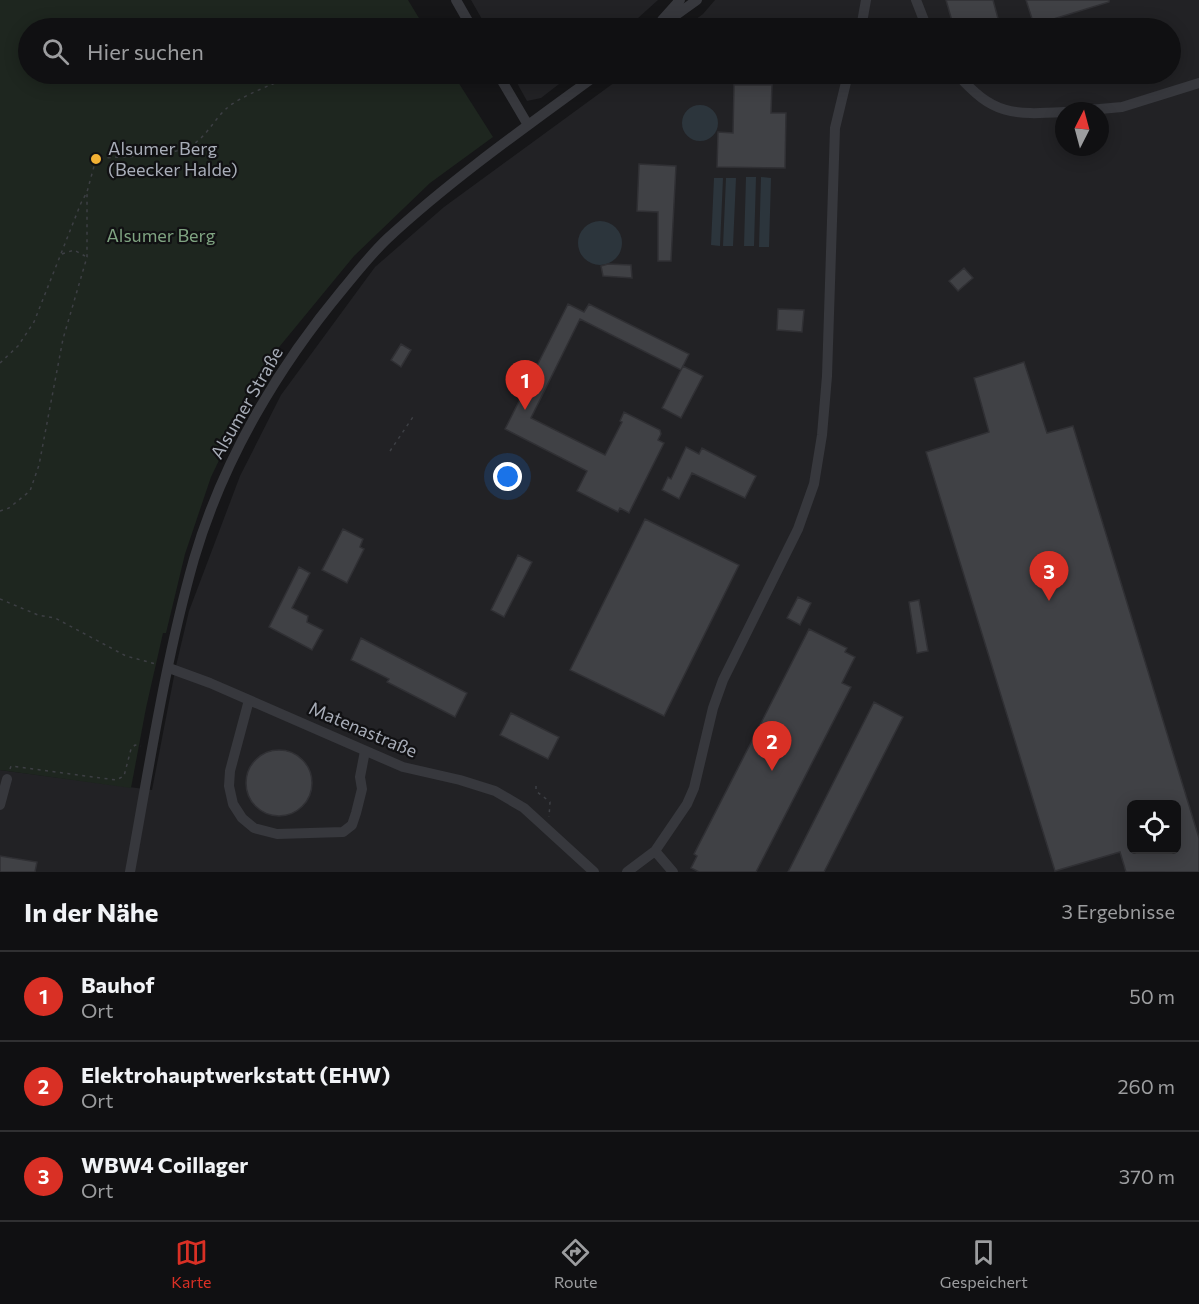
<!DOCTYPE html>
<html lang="de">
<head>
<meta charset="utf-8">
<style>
	body { margin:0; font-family:Commissioner,sans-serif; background:#1e1e20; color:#f1f3f6 }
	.controls { position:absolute; right:18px; bottom:18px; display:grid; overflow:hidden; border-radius:9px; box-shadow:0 3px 15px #0003 }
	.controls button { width:54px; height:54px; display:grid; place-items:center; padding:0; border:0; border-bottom:2px solid #303032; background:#101012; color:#f1f3f6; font:30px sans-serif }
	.compass { position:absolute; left:1055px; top:102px; width:54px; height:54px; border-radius:50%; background:#101012; box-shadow:0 3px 15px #0003; rotate:6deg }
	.you { position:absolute; left:508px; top:477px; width:21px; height:21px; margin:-15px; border:4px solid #fff; border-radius:50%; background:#1a73e8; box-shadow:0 0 0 9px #1a73e833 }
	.badge { display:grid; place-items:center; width:39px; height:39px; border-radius:50%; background:#d93025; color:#fff; font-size:20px; font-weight:700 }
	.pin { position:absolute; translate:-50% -50px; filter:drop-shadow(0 2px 3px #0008) }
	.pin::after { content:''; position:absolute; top:32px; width:21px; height:18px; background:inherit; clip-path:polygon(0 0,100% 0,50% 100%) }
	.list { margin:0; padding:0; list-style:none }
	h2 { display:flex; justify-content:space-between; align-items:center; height:78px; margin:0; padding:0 24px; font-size:26px }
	h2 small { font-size:20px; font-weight:400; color:#9c9d9f }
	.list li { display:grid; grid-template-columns:39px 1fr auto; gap:18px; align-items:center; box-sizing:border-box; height:90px; padding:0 24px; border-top:2px solid #303032 }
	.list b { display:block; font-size:22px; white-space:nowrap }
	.list p { margin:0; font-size:20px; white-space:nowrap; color:#9c9d9f }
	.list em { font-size:20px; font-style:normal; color:#9c9d9f }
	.icon { flex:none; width:33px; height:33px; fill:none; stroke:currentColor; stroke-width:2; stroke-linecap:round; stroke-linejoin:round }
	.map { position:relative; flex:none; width:1199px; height:872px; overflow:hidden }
	.search { position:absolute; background:#101012; box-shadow:0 3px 15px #0003; left:18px; right:18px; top:18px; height:66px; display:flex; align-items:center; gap:15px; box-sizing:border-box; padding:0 21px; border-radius:33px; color:#9c9d9f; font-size:22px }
	.sheet { height:348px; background:#101012 }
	nav { display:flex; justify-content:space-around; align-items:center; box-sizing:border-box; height:84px; border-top:2px solid #303032; background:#101012; font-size:16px; color:#9c9d9f }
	nav a { display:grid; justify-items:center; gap:3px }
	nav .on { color:#d93025 }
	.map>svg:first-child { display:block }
	.built { fill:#222225; fill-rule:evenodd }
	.green { fill:#1e261f }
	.water { fill:#2c353c }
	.building { fill:#404145; stroke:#303034; stroke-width:1.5; fill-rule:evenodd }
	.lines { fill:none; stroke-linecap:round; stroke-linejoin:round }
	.path { stroke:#3d3f44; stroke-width:1.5; stroke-dasharray:3 4.5; stroke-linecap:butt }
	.minor { stroke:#37383d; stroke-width:10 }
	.poi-dot { fill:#f2b134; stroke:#111113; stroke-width:2 }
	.labels { text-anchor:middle; stroke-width:4.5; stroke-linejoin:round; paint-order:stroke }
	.poi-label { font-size:18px; fill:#a8adb8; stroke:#111113; text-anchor:start }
	.park-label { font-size:18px; fill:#7fa381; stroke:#111113 }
	.street-label { font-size:18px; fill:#a8adb8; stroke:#111113 }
</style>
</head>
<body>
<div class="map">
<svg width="1199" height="872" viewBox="0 0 1199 872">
	<rect width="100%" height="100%" fill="#161618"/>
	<!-- built -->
	<path class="built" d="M471,0H658L627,28H487Z
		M715,0H1199V872H0V770L152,790L176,666L189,611L240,476L281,395L375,267L444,207L626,74H1170V28H684L703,14ZM1064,111H1100V147H1064ZM1132,804H1176V850H1132Z
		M512,74H572L541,98L527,101Z"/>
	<!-- green -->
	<path class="green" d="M0,0H408L425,28H28V74H453L493,137L430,183L354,256L266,363L211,477L185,554L166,633H163L146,708L131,788L0,770Z"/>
	<!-- water -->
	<path class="water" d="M682 123a18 18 0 1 1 36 0a18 18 0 1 1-36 0Z
		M746,177H756L754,246H744Z
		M761,177L771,178L769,247H759Z
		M714,178H723L720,246L711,245Z
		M726,178H736L733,246H723Z
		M578 243a22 22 0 1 1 44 0a22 22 0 1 1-44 0Z"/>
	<!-- building -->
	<path class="building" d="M946,0H993L999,22L976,28H954Z
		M1026,0H1109V2L1034,25Z
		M782,20H805L813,28H772Z
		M734,85H772L771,113H786L785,168L717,167L718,132L733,133Z
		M639,164L676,166L671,261H658V212L637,211Z
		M608,264L631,265L632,278L603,276L601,266Z
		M964,268L973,278L958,291L949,281Z
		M568,304L584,312L589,304L689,354L681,370L580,319L531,418L605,455L622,422L620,421L624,412L660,430L661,434L658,440L664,443L629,513L620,508L618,512L577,491L587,471L505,429Z
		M778,309L804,310L802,332L777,330Z
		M401,344L411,350L401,367L391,360Z
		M1024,362L1047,433L1073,426L1199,838V872H1126L1120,852L1055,871L926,452L989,432L974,378ZM1131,804H1176V849H1131Z
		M683,366L703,376L681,418L662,408Z
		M686,447L699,454L702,448L756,476L745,498L692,473L679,499L662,490L668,477L671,479Z
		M645,519L739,565L664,716L570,670Z
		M343,529L363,539L360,547L364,549L347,583L322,570Z
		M518,555L532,562L504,617L491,610Z
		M299,567L310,573L292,608L308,616L307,622L323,630L312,650L269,627Z
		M798,597L811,603L800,625L787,618Z
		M919,600L928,651L917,653L909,602Z
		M809,629L847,648L845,652L855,657L842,683L851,687L756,872H699L691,868L697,856L694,854Z
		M361,638L467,693L455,717L387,682L389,679L351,660Z
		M874,702L903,717L824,872H788Z
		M511,713L559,737L548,759L500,735Z
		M246 783a33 33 0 1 1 66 0a33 33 0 1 1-66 0Z
		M0,856L37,862L35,872H0Z"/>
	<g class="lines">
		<!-- path -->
		<path class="path" d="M62,254L74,250L85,256
			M0,363L18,346L34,322L81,203L87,192L96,159C126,155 159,159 188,147C205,140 214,119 227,108C239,97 275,83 290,77
			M390,451L415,414
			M0,511L9,508L30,491L39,465L63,339L87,257V193
			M0,599L38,615L55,618L126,656L156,664
			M10,769L11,766L116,780L124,776L131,749L135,745L141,746
			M536,786V791L550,802L549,817"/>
		<!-- minor -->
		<path class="minor" d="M456,0L472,28
			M916,0L927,28
			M662,20L680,0
			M658,28L697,0
			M861,28L866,0
			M498,74L528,125
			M957,74C993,115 1012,115 1064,112
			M1078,111L1122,107L1199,83
			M169,668L210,683L403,767L460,780L495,791L524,808L594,872
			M249,700L230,771L229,786L233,804L242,818L254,828L277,834L343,832L352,825L356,813L362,789L360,777L365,751
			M0,805L7,779
			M655,851L673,872
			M130,872C149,768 165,661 194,559C223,460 278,367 343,289C357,272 372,253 388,238C453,178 527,126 598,74
			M627,872L655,851L687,804L694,788L713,708L723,680L798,529L814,484L822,435L827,376L835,128L848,74"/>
	</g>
	<!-- markers -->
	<circle class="poi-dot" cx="96" cy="159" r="6"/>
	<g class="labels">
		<!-- poi labels -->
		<g class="poi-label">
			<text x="108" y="155">Alsumer Berg<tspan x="108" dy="21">(Beecker Halde)</tspan></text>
		</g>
		<!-- park labels -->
		<g class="park-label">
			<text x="161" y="242">Alsumer Berg</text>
		</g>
		<!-- street labels -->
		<g class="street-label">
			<text transform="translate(247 403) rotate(-60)" y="6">Alsumer Straße</text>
			<text transform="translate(363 730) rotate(23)" y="6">Matenastraße</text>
		</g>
	</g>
</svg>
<div class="controls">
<button><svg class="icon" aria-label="locate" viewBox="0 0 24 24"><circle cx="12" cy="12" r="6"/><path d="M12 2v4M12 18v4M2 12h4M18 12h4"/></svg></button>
</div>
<svg class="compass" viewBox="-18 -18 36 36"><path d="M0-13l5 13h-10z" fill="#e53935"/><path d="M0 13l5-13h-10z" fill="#9c9d9f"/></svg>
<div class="you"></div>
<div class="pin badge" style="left:525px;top:410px">1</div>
<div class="pin badge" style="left:772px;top:771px">2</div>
<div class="pin badge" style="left:1049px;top:601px">3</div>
<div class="search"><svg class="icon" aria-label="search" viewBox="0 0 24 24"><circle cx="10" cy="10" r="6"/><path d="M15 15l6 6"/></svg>Hier suchen</div>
</div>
<section class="sheet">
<h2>In der Nähe<small>3 Ergebnisse</small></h2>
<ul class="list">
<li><span class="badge">1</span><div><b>Bauhof</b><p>Ort</p></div><em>50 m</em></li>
<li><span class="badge">2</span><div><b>Elektrohauptwerkstatt (EHW)</b><p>Ort</p></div><em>260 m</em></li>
<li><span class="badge">3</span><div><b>WBW4 Coillager</b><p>Ort</p></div><em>370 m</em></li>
</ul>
</section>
<nav>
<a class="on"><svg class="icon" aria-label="map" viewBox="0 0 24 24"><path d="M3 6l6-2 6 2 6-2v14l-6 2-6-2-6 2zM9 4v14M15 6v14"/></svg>Karte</a>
<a><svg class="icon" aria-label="directions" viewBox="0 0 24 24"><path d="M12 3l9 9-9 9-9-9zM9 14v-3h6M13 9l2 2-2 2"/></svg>Route</a>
<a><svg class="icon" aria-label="saved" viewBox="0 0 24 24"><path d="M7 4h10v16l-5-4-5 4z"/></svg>Gespeichert</a>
</nav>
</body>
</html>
